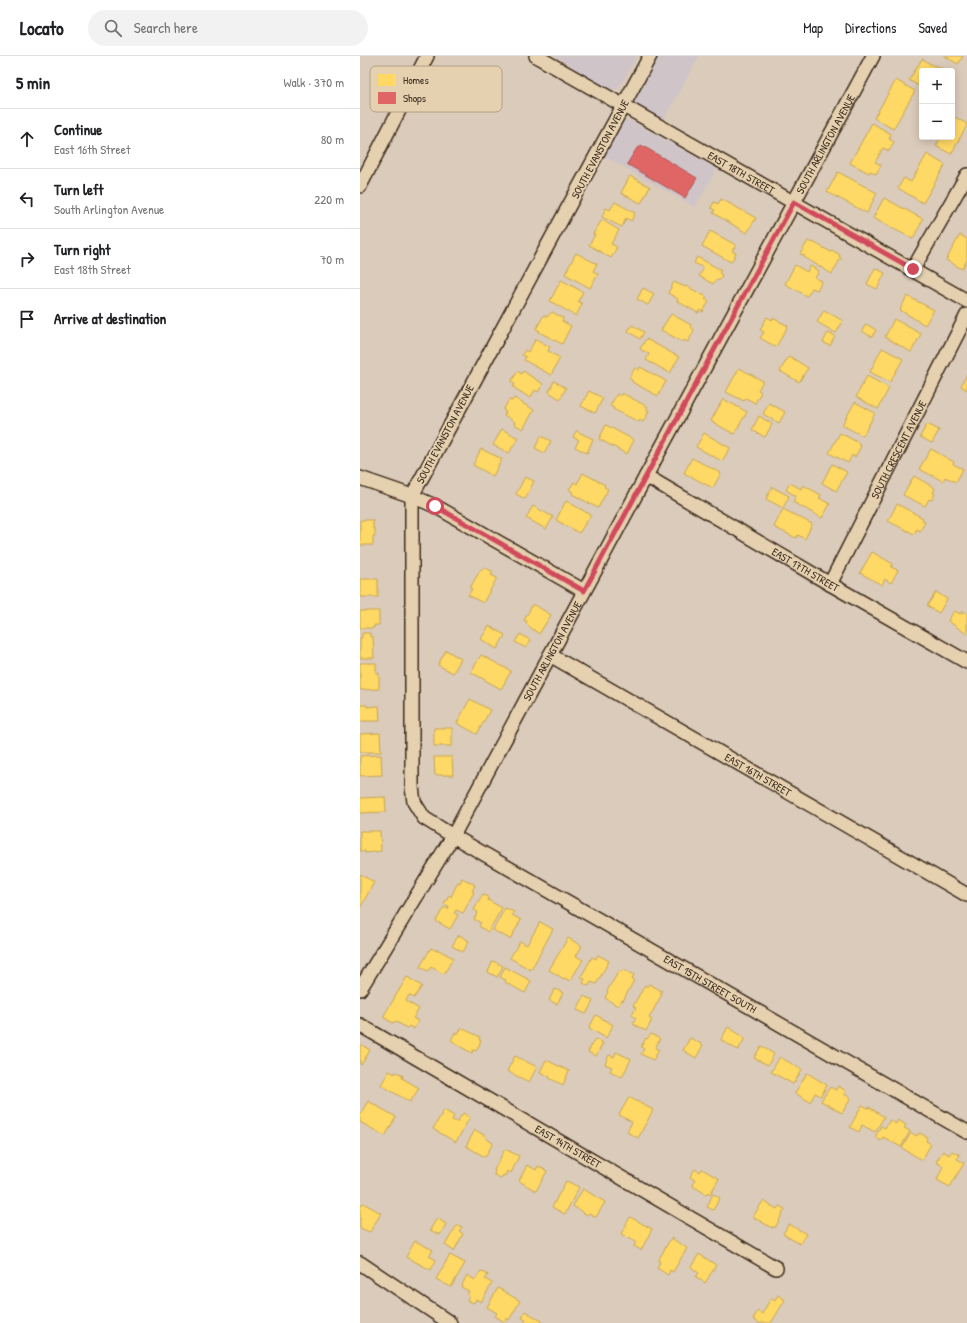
<!DOCTYPE html>
<html lang="en">
<head>
<meta charset="utf-8">
<style>
	body { margin:0; font-family:"Patrick Hand",sans-serif; background:#f2f2f2; color:#202124 }
	.controls { position:absolute; right:12px; top:12px; display:grid; overflow:hidden; border-radius:4px; box-shadow:0 2px 10px #0003 }
	.controls button { width:36px; height:36px; display:grid; place-items:center; padding:0; border:0; border-bottom:1px solid #e0e0e0; background:#fff; color:#202124; font:20px sans-serif }
	.stop { position:absolute; width:12px; height:12px; margin:-9px; border:3px solid #d1495b; border-radius:50%; background:#fff }
	.stop.end { background:#d1495b; border-color:#fff; box-shadow:0 1px 4px #0008 }
	.list { margin:0; padding:0; list-style:none }
	h2 { display:flex; justify-content:space-between; align-items:center; height:52px; margin:0; padding:0 16px; font-size:17px }
	h2 small { font-size:13px; font-weight:400; color:#757577 }
	.list li { display:grid; grid-template-columns:26px 1fr auto; gap:12px; align-items:center; box-sizing:border-box; height:60px; padding:0 16px; border-top:1px solid #e0e0e0 }
	.list b { display:block; font-size:15px; white-space:nowrap }
	.list p { margin:0; font-size:13px; white-space:nowrap; color:#757577 }
	.list em { font-size:13px; font-style:normal; color:#757577 }
	.icon { flex:none; width:22px; height:22px; fill:none; stroke:currentColor; stroke-width:2; stroke-linecap:round; stroke-linejoin:round }
	.map { position:relative; flex:none; width:607px; height:1267px; overflow:hidden }
	header { display:flex; align-items:center; gap:24px; box-sizing:border-box; height:56px; padding:0 20px; background:#fff; border-bottom:1px solid #e0e0e0 }
	header strong { font-size:19px }
	nav { display:flex; gap:22px; margin-inline-start:auto; font-size:14px }
	.search { width:280px; height:36px; background:#f2f2f2; display:flex; align-items:center; gap:10px; box-sizing:border-box; padding:0 14px; border-radius:22px; color:#757577; font-size:15px }
	main { display:flex }
	aside { flex:1; background:#fff }
	.map>svg:first-child { display:block }
	.built { fill:#cfc4c8 }
	.homes { fill:#ffd966; stroke:#c4a450 }
	.shops { fill:#e06666; stroke:#ae5450 }
	.lines { fill:none; stroke-linecap:round; stroke-linejoin:round }
	.street-casing { stroke:#3b2a1e; stroke-width:16 }
	.street { stroke:#e5d1af; stroke-width:13 }
	.route { stroke:#d1495b; stroke-width:5 }
	.labels { text-anchor:middle; stroke-width:4; stroke-linejoin:round; paint-order:stroke }
	.street-label { font-size:11px; fill:#3b2a1e; stroke:#e5d1af }
	.key { fill:#e5d1af; stroke:#b29f84; stroke-width:1 }
	.key-label { font-size:11px; fill:#3b2a1e }
</style>
</head>
<body>
<header>
<strong>Locato</strong>
<div class="search"><svg class="icon" aria-label="search" viewBox="0 0 24 24"><circle cx="10" cy="10" r="6"/><path d="M15 15l6 6"/></svg>Search here</div>
<nav><a>Map</a><a>Directions</a><a>Saved</a></nav>
</header>
<main>
<aside>
<h2>5 min<small>Walk · 370 m</small></h2>
<ul class="list">
<li><svg class="icon" aria-label="ahead" viewBox="0 0 24 24"><path d="M12 20V5M6 11l6-6 6 6"/></svg><div><b>Continue</b><p>East 16th Street</p></div><em>80 m</em></li>
<li><svg class="icon" aria-label="left" viewBox="0 0 24 24"><path d="M17 20v-9H6M10 6l-5 5 5 5"/></svg><div><b>Turn left</b><p>South Arlington Avenue</p></div><em>220 m</em></li>
<li><svg class="icon" aria-label="right" viewBox="0 0 24 24"><path d="M7 20v-9h11M14 6l5 5-5 5"/></svg><div><b>Turn right</b><p>East 18th Street</p></div><em>70 m</em></li>
<li><svg class="icon" aria-label="arrive" viewBox="0 0 24 24"><path d="M6 21V4h12l-3 4 3 4H6"/></svg><div><b>Arrive at destination</b></div></li>
</ul>
</aside>
<div class="map">
<svg width="607" height="1267" viewBox="0 0 607 1267">
	<rect width="100%" height="100%" fill="#dbcbba"/>
	<filter id="ink" filterUnits="userSpaceOnUse"><feTurbulence type="fractalNoise" baseFrequency=".025" numOctaves="2"/><feDisplacementMap in="SourceGraphic" scale="8" xChannelSelector="R" yChannelSelector="G"/><feConvolveMatrix kernelMatrix="1 2 1 2 8 2 1 2 1" color-interpolation-filters="sRGB"/></filter>
	<g filter="url(#ink)">
		<!-- built -->
		<path class="built" d="M195,0H277L260,30L255,34L249,33Z
			M296,0H339L303,65L277,50L274,45V40Z
			M266,64L273,66L357,113L335,151L244,100L262,67Z"/>
		<!-- homes -->
		<path class="homes" d="M584,0H603L598,8Z
			M562,3L574,10L575,9L583,13L582,15H562V32L549,24Z
			M536,24L555,35L533,73L514,62Z
			M593,60L607,68V69L591,98L576,90L581,81H592Z
			M512,67L531,78L529,83L534,86L529,95L523,92L515,106L521,109L516,118L510,115L509,117L490,107Z
			M567,98L585,109L563,147L538,132L544,122L551,126Z
			M478,116L517,137L507,157L467,136Z
			M270,120L290,131L281,147L261,137Z
			M524,142L563,163L553,183L513,162Z
			M361,143L396,162L387,177L353,157L355,154L351,152L354,146L358,148Z
			M255,146L275,157L271,165L266,162L262,171L242,161L246,152L250,154Z
			M242,164L259,174L251,188L257,191L251,202L229,189L235,179L233,178Z
			M350,175L376,189L372,195L376,197L371,206L342,190Z
			M600,179L607,183V204L602,213L586,204Z
			M448,185L452,187L453,186L471,196L472,194L480,199L479,201L481,202L472,218L444,201L445,200L440,198Z
			M216,197L237,208L233,215L238,218L230,232L205,218Z
			M337,201L361,214L359,217L362,219L359,225L356,223L353,228L339,220L344,212L334,207Z
			M435,209L447,216L450,210L459,215L455,222L462,225L457,234L452,232L447,240L425,228Z
			M515,212L525,217L517,233L507,228Z
			M201,224L223,236L218,245L222,248L216,260L190,245Z
			M314,226L325,231L326,230L347,241L345,243L349,245L343,256L340,254L338,257L317,245L318,243L308,237Z
			M283,232L294,238L288,249L277,243Z
			M547,240L574,254L565,269L540,254Z
			M464,254L483,265L476,277L457,266Z
			M192,256L203,262L202,265L211,270L202,288L179,276L180,275L176,273L184,259L187,261Z
			M311,258L331,269V271L334,274L328,286L324,284L323,286L301,274Z
			M407,261L412,264L413,262L428,270L416,291L400,282L404,276L400,274Z
			M534,263L561,278L551,296L525,281Z
			M506,268L516,274L512,281L502,275Z
			M272,269L284,276L280,283L268,275Z
			M468,277L475,280L470,290L463,286Z
			M176,283L190,291L188,295L200,302L191,319L164,304L166,301L162,299L165,294L168,296Z
			M286,283L319,301L310,317L286,304L289,298L280,293Z
			M522,292L543,303L530,326L510,316Z
			M429,300L448,312L439,326L420,315Z
			M280,311L306,325L298,340L272,326L273,325L269,322L275,312L279,314Z
			M379,312L403,325L398,334L401,336L395,347L386,342L384,345L366,336Z
			M158,315L161,318L163,315L183,328L178,336L175,334L170,342L153,331L155,328L151,326Z
			M607,318V334L601,330Z
			M507,320L529,332L518,353L496,341Z
			M194,325L206,332L200,343L189,336Z
			M229,335L243,342L235,357L221,350Z
			M262,337L288,351L286,354L289,355L283,366L280,364L279,366L253,353L254,352L250,350L257,338L261,340Z
			M154,342L174,354L163,373L154,368L155,366L144,359L146,356L143,354L149,344L152,345Z
			M363,343L387,356L374,378L351,365Z
			M495,346L515,357L503,380L482,369Z
			M409,347L425,356L419,367L403,358Z
			M399,360L412,368L405,381L392,374Z
			M567,368L579,374L572,387L560,381Z
			M246,369L274,384L267,398L239,383Z
			M142,373L158,382L149,397L133,389Z
			M216,375L233,383L227,397L215,391L219,384L213,381Z
			M344,377L370,392L362,405L336,391Z
			M480,377L499,387L498,388L501,390L495,401L492,399L488,407L469,397Z
			M181,380L191,385L184,397L175,392Z
			M121,393L142,403L133,420L113,409Z
			M571,393L594,406L593,408L603,413L596,426L585,421L583,425L559,413Z
			M332,402L361,417L353,432L324,417Z
			M472,408L487,416L476,435L462,427Z
			M223,417L245,429L244,431L248,433L238,452L212,438L213,436L209,434L214,426L217,428Z
			M554,420L575,432L573,437L575,438L572,444L569,443L565,450L543,439Z
			M165,421L174,425L165,443L156,438Z
			M430,427L441,433L443,429L461,439L459,442L470,448L462,462L433,446L436,440L426,434Z
			M412,431L429,440L423,452L406,443Z
			M206,445L231,459L219,477L196,464Z
			M537,448L563,462L562,464L565,466L560,475L557,473L554,478L528,465Z
			M173,450L193,461L186,473L166,462Z
			M423,453L452,468L445,483L438,479L436,482L414,471Z
			M0,464H13V473H15V480H13V489H0Z
			M512,496L533,508L531,511L538,514L531,527L525,523L522,529L500,517Z
			M124,511L133,516L131,519L137,522L123,547L108,539L112,533L110,532L121,513L123,514Z
			M0,523H18V541H0Z
			M576,536L587,543L579,557L567,550Z
			M173,548L191,559L179,578L166,568L167,565L164,564Z
			M0,555H19V569H14V572H0Z
			M594,555L601,558L603,555L607,557V578L588,565Z
			M129,570L145,579L137,593L121,583Z
			M2,577H10V581H13L14,602H0V582H2Z
			M160,578L170,584L166,592L155,586Z
			M86,594L101,603L93,617L78,609Z
			M121,599L151,615L141,633L111,616Z
			M0,607H16V617H19V633L0,634Z
			M110,643L130,654L117,678L97,667Z
			M0,649H7V651L19,650L20,665H0Z
			M74,672H92V690H74Z
			M20,677L21,696H0V678Z
			M21,699L22,719L0,720V700Z
			M74,701H92L93,719H75Z
			M25,741L26,756L0,757V742Z
			M0,775H20L21,795L5,797V795H0Z
			M0,818L14,826L0,852Z
			M102,822L115,829L112,835L114,836L103,857L96,854L94,857L98,859L90,873L76,865L84,851L88,853L89,850L84,848L89,839L91,841L98,826L100,827Z
			M123,838L129,842L128,844L142,852L128,876L119,870L121,867L114,863L118,856L114,854Z
			M145,852L154,856L152,859L161,864L150,883L133,874Z
			M180,866L193,873L171,914L150,902L160,885L167,889Z
			M99,879L109,885L103,896L92,890Z
			M208,882L222,890L216,900L223,904L210,925L205,922L204,923L189,914Z
			M71,892L77,895V893L93,902L84,918L71,911L68,915L60,911Z
			M238,899L249,905L236,928L231,926L229,930L223,927L225,923L221,921L232,901L236,903Z
			M133,905L143,910L137,921L128,916Z
			M145,911L171,925L165,937L145,926L146,924L140,921Z
			M263,914L274,919L272,923L274,924L263,945L261,944L258,950L245,942L248,936L247,935L259,915L261,916Z
			M47,921L62,930L54,942L49,939L46,945L59,953L53,962L58,965L54,973L49,970L47,972L35,965L33,967L23,961Z
			M289,928L302,935L300,937L302,938L289,962L292,964L286,975L273,968L276,962L272,959L276,952L273,950L285,929L287,931Z
			M195,933L203,937L197,948L189,944Z
			M224,940L233,945L226,958L217,954Z
			M236,959L253,969L246,982L229,972Z
			M368,971L385,982L378,994L361,984Z
			M102,972L120,981L119,984L121,985L116,995L113,994L112,997L94,987V986L91,984L95,977L98,978Z
			M291,978L300,983L295,992L299,994L293,1004L281,998L284,993L281,991L286,982L287,983Z
			M330,982L343,989L336,1002L323,994Z
			M235,983L243,987L236,1000L228,996Z
			M0,988L10,994L1,1009L0,1008Z
			M401,990L414,998L408,1009L394,1002Z
			M256,996L271,1003L262,1021L250,1015L252,1011L245,1008L249,999L254,1001Z
			M155,1000L177,1011L169,1026L147,1015Z
			M420,1001L442,1014L433,1028L411,1016Z
			M186,1004L209,1015L203,1029L189,1022L190,1021L180,1016Z
			M29,1015L35,1018L36,1016L43,1019L42,1022L59,1032L50,1046L21,1029Z
			M447,1017L467,1029L461,1040L455,1037L450,1046L435,1037Z
			M478,1030L486,1035L484,1038L491,1042L482,1057L461,1045L470,1031L476,1034Z
			M269,1041L293,1054L278,1082L267,1076L272,1066L259,1059Z
			M8,1045L36,1061L25,1080L0,1066V1059Z
			M502,1049L508,1052L509,1051L524,1061L515,1076L502,1069L499,1076L490,1071Z
			M84,1054L94,1060L92,1064L97,1066L103,1057L110,1061L96,1086L73,1073Z
			M530,1064L536,1068L538,1064L546,1069L544,1072L550,1075L541,1091L523,1081L521,1085L515,1081L521,1070L525,1072Z
			M115,1074L126,1080L125,1082L133,1087L125,1101L106,1090Z
			M551,1077L557,1080L559,1077L567,1081L566,1085L571,1088L562,1104L542,1092Z
			M145,1093L159,1100L151,1117L147,1115L145,1120L143,1119L141,1122L134,1119L135,1115L134,1114Z
			M583,1095L589,1099L592,1095L600,1099L597,1103L604,1107L590,1131L577,1124L583,1110L576,1106Z
			M167,1109L176,1114L178,1110L187,1115L176,1135L159,1125Z
			M335,1113L340,1116L342,1113L359,1123L350,1138L348,1136L346,1138L333,1130L334,1128H333L335,1124L330,1121Z
			M206,1125L219,1131L205,1158L192,1151Z
			M223,1133L245,1146L236,1161L229,1157L227,1159L213,1150Z
			M353,1138L360,1142L353,1154L347,1151Z
			M403,1145L417,1153L419,1150L425,1153L422,1157H423L415,1172L413,1170L412,1172L393,1161Z
			M3,1147L21,1157L10,1176L0,1172V1152Z
			M270,1161L292,1173L281,1194L274,1190L276,1186L261,1178Z
			M77,1162L86,1168L80,1179L70,1174Z
			M429,1168L446,1178L440,1188L423,1178Z
			M97,1169L102,1171L99,1175L103,1178L94,1195L85,1189Z
			M311,1182L327,1192L313,1216L310,1214L308,1219L297,1212L300,1206L298,1205Z
			M55,1185L73,1194L69,1200L76,1204L71,1214L46,1201Z
			M339,1198L356,1209L345,1227L336,1221L339,1217L331,1211Z
			M90,1199L105,1207L91,1231L76,1223Z
			M121,1215L128,1219L125,1223L132,1227L121,1246L116,1243L114,1247L107,1244L109,1240L107,1239L109,1235L101,1231L107,1219L115,1224Z
			M138,1232L160,1245L149,1264L147,1262L145,1266L135,1260L137,1257L127,1251Z
			M418,1239L425,1244L411,1267H399L393,1263L398,1255L402,1258L411,1242L415,1244Z
			M165,1255L182,1265L181,1267H164L166,1264L162,1262Z"/>
		<!-- shops -->
		<path class="shops" d="M283,90L337,122L325,142L267,108L277,92Z"/>
		<g class="lines">
			<!-- street casing -->
			<g class="street-casing">
				<g id="street">
					<path id="s1" d="M176,0L607,245"/>
					<path id="s2" d="M290,0L52,440V731L54,746L64,762L93,780L607,1076"/>
					<path d="M0,130L67,0"/>
					<path d="M553,213L607,119"/>
					<path id="s3" d="M286,420L470,528L607,606"/>
					<path d="M0,422L52,440L75,450L224,535"/>
					<path id="s4" d="M470,528L607,259"/>
					<path id="s5" d="M190,599L607,839"/>
					<path id="s6" d="M0,933L93,780L286,420L513,0"/>
					<path id="s7" d="M0,969L416,1212"/>
					<path d="M0,1207L90,1267"/>
				</g>
			</g>
			<!-- street -->
			<use href="#street" class="street"/>
		</g>
	</g>
	<g class="lines" filter="url(#ink)">
		<!-- route -->
		<path class="route" d="M75,450L224,535L434,146L553,213"/>
	</g>
	<g class="labels">
		<!-- street labels -->
		<g class="street-label">
			<text dy="4" stroke="none"><textPath href="#s6" startOffset="965">SOUTH ARLINGTON AVENUE</textPath></text>
			<text transform="translate(240 93) rotate(-62)" y="4">SOUTH EVANSTON AVENUE</text>
			<text dy="4" stroke="none"><textPath href="#s1" startOffset="236">EAST 18TH STREET</textPath></text>
			<text transform="translate(85 378) rotate(-62)" y="4">SOUTH EVANSTON AVENUE</text>
			<text dy="4" stroke="none"><textPath href="#s4" startOffset="151">SOUTH CRESCENT AVENUE</textPath></text>
			<text dy="4" stroke="none"><textPath href="#s3" startOffset="185">EAST 17TH STREET</textPath></text>
			<text dy="4" stroke="none"><textPath href="#s6" startOffset="389">SOUTH ARLINGTON AVENUE</textPath></text>
			<text dy="4" stroke="none"><textPath href="#s5" startOffset="240">EAST 16TH STREET</textPath></text>
			<text dy="4" stroke="none"><textPath href="#s2" startOffset="1156">EAST 15TH STREET SOUTH</textPath></text>
			<text dy="4" stroke="none"><textPath href="#s7" startOffset="241">EAST 14TH STREET</textPath></text>
		</g>
	</g>
	<!-- legend -->
	<rect x="10" y="10" width="132" height="46" rx="6" class="key"/>
	<rect x="18" y="18" width="18" height="12" fill="#ffd966"/>
	<rect x="18" y="36" width="18" height="12" fill="#e06666"/>
	<g class="key-label">
		<text x="43" y="28">Homes</text>
		<text x="43" y="46">Shops</text>
	</g>
</svg>
<div class="controls">
<button>+</button>
<button>−</button>
</div>
<div class="stop" style="left:75px;top:450px"></div>
<div class="stop end" style="left:553px;top:213px"></div>
</div>
</main>
</body>
</html>
